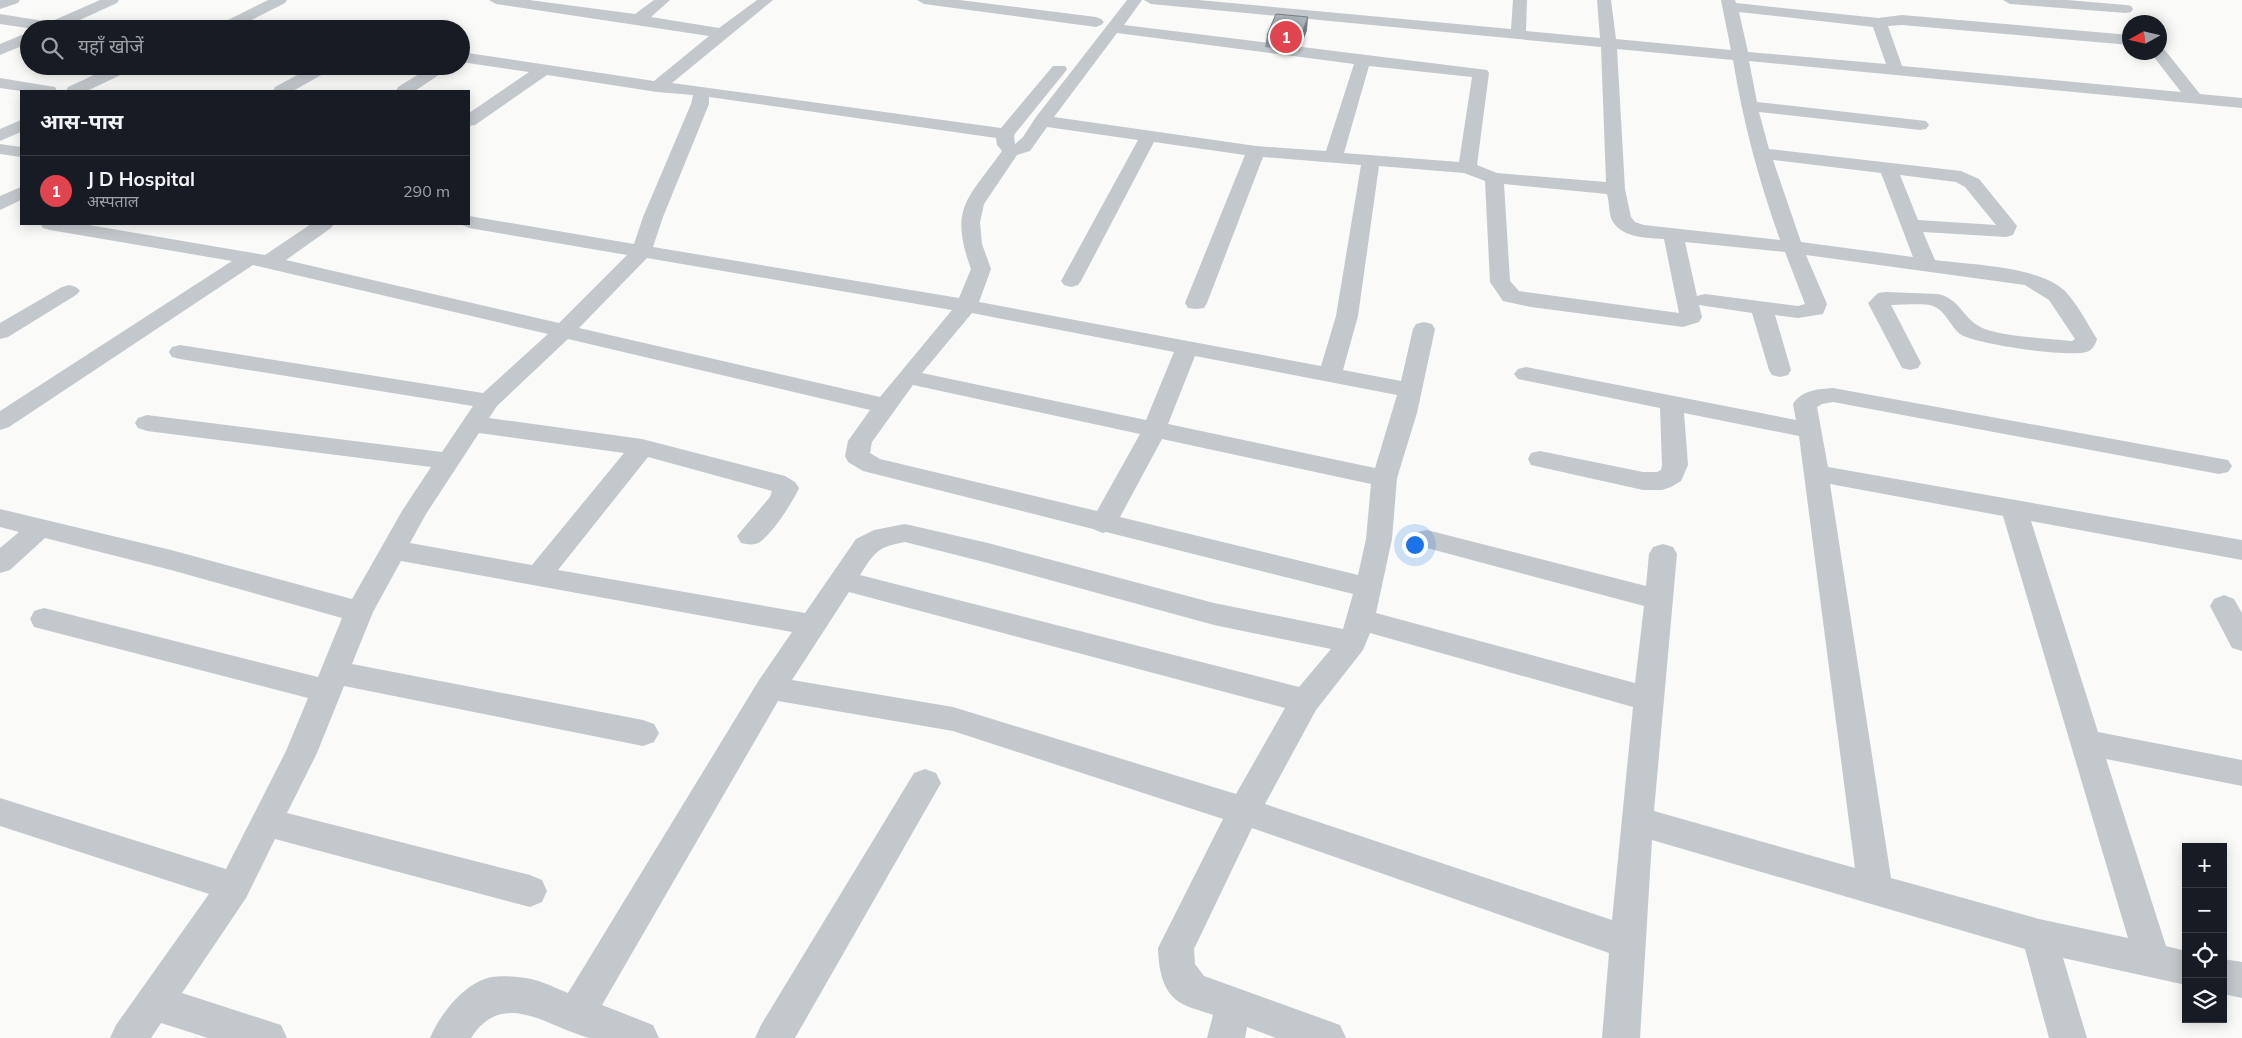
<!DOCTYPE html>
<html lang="hi">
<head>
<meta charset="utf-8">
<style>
	body { margin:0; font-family:Mulish,"Noto Sans Devanagari",sans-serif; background:#20242c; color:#f1f3f6 }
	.controls { position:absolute; right:15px; bottom:15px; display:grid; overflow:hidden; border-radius:0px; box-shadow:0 2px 12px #0003 }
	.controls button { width:45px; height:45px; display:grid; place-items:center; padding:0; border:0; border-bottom:1px solid #363941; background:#171b24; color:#f1f3f6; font:25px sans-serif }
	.compass { position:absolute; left:2122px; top:15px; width:45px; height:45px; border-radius:50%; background:#171b24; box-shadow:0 2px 12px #0003; rotate:262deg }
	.you { position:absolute; left:1414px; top:544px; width:18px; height:18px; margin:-12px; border:4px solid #fff; border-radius:50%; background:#1a73e8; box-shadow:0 0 0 8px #1a73e833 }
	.badge { display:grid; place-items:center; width:32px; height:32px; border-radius:50%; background:#db2777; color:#fff; font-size:16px; font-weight:700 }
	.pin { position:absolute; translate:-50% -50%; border:2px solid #fff; box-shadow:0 1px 5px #0006 }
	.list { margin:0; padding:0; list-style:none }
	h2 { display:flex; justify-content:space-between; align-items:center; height:65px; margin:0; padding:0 20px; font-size:21px }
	h2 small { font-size:16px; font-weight:400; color:#9ea1a6 }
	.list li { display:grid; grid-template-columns:32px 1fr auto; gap:15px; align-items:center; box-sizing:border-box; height:70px; padding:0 20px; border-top:1px solid #363941 }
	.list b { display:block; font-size:19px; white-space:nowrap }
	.list p { margin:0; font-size:16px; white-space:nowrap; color:#9ea1a6 }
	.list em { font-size:16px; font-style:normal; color:#9ea1a6 }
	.icon { flex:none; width:28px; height:28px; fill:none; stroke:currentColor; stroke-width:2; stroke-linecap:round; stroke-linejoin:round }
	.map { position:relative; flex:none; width:2242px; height:1038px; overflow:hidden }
	.search { position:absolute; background:#171b24; box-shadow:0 2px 12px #0003; left:20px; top:20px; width:450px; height:55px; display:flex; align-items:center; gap:12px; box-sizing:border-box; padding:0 18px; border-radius:28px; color:#9ea1a6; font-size:19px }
	.panel { position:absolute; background:#171b24; box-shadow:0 2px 12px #0003; left:20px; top:90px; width:450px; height:135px; border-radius:0px }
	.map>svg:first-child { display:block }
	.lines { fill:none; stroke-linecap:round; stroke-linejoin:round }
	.minor { fill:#c3c8cc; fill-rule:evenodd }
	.wall { fill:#929a9f }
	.shaded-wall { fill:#777d82 }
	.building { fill:#aab3b9; stroke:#777d82 }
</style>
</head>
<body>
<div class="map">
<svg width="2242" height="1038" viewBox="0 0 2242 1038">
	<rect width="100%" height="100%" fill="#fafaf8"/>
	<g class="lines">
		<!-- minor -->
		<path class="minor" d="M0,0H20L18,3L0,9Z
			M100,0H119L117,3L60,29H34L0,24V14L50,22Z
			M268,0H287L285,3L234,29H213L216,26Z
			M489,0H529L635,14L654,0H670L651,17L719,28L757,0H773L672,83L1001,128L1053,66H1065L1067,69L1065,72L1014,135L1015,144L1023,137L1036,117L1127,0H1142L1124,25L1487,70L1489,73L1477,165L1497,173L1606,182L1601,47L1151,4L1144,0H1198L1511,29L1513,0H1527L1526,31L1600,38L1597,0H1611L1616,39L1731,50L1721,0H1735L1736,3L1878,18L1902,15L2130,35V45L1902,25L1888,26L1902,66L2181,92L2150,52H2160V48L2164,49L2200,94L2242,98V108L1749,61L1757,102L1926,121L1929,125L1926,129L1920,130L1759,112L1769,149L1961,171L1979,179L2014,222L2017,226L2013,235L2006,237L1923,232L1935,260C1971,265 2039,266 2065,291C2078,305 2087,323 2097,339C2096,343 2093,349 2089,351C2074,359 1974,344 1960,334C1950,326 1946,311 1933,306C1924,303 1901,305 1891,305L1921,363L1918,368L1910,370L1902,368L1868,303L1878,293L1886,292L1938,294C1959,299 1961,314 1977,325C1994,337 2049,338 2072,341L2075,339L2049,300L2025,285L1806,255L1827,304L1823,314L1798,318L1775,315L1791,370L1788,375L1780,377L1772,375L1769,370L1752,313L1699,305L1702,317L1699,322L1683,327L1531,307L1503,301L1490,282L1485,181L1464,173L1379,166L1358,316L1343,370L1401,381L1413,329L1416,324L1424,322L1432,324L1435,329L1417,413L1397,478L1392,539L1376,613L1635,683L1644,606L1427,548L1418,546L1414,539L1418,532L1427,530L1646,586L1649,554L1653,547L1663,544L1673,547L1677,554L1654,811L1855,868L1799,436L1684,413L1688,465L1681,481L1671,487L1662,490H1643L1540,467L1531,465L1528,459L1531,453L1540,451L1643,472H1657L1661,470L1662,465L1660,408L1518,379L1514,374L1518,369L1526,367L1796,420L1793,404C1802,390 1818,389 1833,388L2228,460L2232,466L2228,472L2219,474L1833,402L1822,404L1817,407L1828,467L2242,540V560L2031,521L2098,732L2242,760V786L2106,759L2166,946L2186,951V985L2063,958L2087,1038H2049L2025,949L1652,840L1640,1038H1602L1609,953L1252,828L1194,949L1195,964L1204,976L1340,1025L1346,1038H1276L1247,1027L1245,1038H1207L1213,1015C1203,1011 1188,1008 1179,1002C1161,989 1159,968 1158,948L1223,819L953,731L778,701L602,1005L653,1025L659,1038C641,1038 606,1038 590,1038C548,1028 504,987 471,1038H430C440,1014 465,982 492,977C503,975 521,977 531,979C544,982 556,988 568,993L759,680L792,632L401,561L373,612L352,664L643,720L654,724L659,733L654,742L643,746L344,686L317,753L287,813L530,875L542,880L547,891L542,902L530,907L275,839L246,898L182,993L281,1025L287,1038H208L161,1023L151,1038H110L116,1025L209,894L0,826V798L226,869L286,751L308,698L34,627L30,619L34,611L44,608L318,677L342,618L171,570L45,538L10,570L0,573V548L19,532L0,527V509L171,550L352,599L402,511L431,467L147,431L138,428L135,423L138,418L147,415L442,452L473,406L180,359L172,357L169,352L172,347L180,345L483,393L548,334L253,265L9,427L0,430V411L232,261L50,230L43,228L40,224H83L265,255L311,224H334L331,228L286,260L559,323L627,255L469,228L460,224H469V216L634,244L643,217L691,104L693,95L657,92L547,75L475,125L469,126V113L529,72L461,62V52L654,81L709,36L496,4ZM1739,12L1873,27L1886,64L1748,52ZM1117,33L1354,64L1326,151L1256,146L1054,117ZM1617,49L1733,60C1743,122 1759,181 1780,240L1644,225L1635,222L1631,217L1625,189ZM1369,66L1472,77L1459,162L1344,153ZM709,97L996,138L997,145L1002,151C967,200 949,208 971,269L959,298L653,247L663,217L709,104ZM1047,127L1138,140L1061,281L1064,285L1071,287L1078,285L1081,281L1154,142L1245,155L1185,303L1188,308L1196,309L1204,308L1207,303L1263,157L1361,165L1336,316L1321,366L979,302L991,269L982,244L980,222L984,204L1017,155L1030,151ZM1773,160L1881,173L1913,257L1801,242ZM1900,175L1956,182L1965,187L1996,225L1918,220ZM1504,184L1607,194C1609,201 1609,211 1611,218C1619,238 1647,238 1664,239L1679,313L1519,291L1510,281ZM1685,242L1785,252L1805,304L1798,306L1705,294L1697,296ZM647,258L952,310L880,397L579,328ZM972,313L1174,352L1146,420L922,373ZM568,339L870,410L848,441L845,456L848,462L863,471L1093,529L1103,533L1106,532L1353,594L1343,629L1214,603L988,543L905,524L874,530L856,539L805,613L558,570L648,457L772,491L770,497L737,536L741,543C747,544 754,546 760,542C772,534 793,502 799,488L795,482L785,476L642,439L489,418L497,406ZM1195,356L1397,395L1375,468L1168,424ZM913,385L1140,434L1097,511L880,459L870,453L872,442ZM479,433L624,453L532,565L410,543L426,514ZM1162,439L1371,484L1366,539L1358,575L1120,517ZM1830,484L2003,516L2128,938L2039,919L1891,878ZM905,542L988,563L1214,625L1331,649L1299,687L860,575C875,552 877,547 905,542ZM849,592L1285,708L1236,794L953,707L792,680ZM1370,633L1633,707L1612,920L1265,804L1316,710L1363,650Z
			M917,0H959L1096,17L1101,19L1104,22L1101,25L1096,27L924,4Z
			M2003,0H2067L2126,5L2131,6L2133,9L2131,12L2126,13L2010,4Z
			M29,32V43L0,55V44Z
			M113,66H135L133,69L87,91H66L68,87Z
			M314,66H334L332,69L293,91H273L275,87Z
			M432,66H452L415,91H396L398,87Z
			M0,78L49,86L55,87L57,91H21L0,88Z
			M21,120V132L0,141V129Z
			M0,144L21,147V157L0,154Z
			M21,187V200L0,210V196Z
			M69,285L76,287L80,291L76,295L8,337L0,339V323L62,287Z
			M2224,595L2234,599L2242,613V651L2232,648L2210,606L2214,599Z
			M925,769L936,773L941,783L795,1038H755L761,1025L914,773Z
			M2223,959L2242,962V998L2223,994Z"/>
	</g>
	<!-- wall -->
	<path class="wall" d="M1307,30L1299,51L1265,47L1267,35Z"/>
	<!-- shaded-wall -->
	<path class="shaded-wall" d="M1308,17L1307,30L1299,51L1300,38Z"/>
	<!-- building -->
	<path class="building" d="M1276,14L1308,17L1300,38L1267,35Z"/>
</svg>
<div class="controls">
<button>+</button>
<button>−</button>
<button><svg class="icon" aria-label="locate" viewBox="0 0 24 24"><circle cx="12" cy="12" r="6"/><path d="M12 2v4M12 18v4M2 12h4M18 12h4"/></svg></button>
<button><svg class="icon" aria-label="layers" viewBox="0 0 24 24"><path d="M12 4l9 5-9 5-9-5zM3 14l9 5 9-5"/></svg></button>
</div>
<svg class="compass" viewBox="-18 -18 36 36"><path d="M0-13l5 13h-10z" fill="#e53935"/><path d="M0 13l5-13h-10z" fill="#9ea1a6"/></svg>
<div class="you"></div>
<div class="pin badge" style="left:1286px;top:37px;background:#e0444e">1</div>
<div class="search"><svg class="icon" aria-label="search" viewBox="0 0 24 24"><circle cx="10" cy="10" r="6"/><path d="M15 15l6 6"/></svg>यहाँ खोजें</div>
<section class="panel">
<h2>आस-पास<small></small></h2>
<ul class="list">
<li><span class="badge" style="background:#e0444e">1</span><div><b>J D Hospital</b><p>अस्पताल</p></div><em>290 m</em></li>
</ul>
</section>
</div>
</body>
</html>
